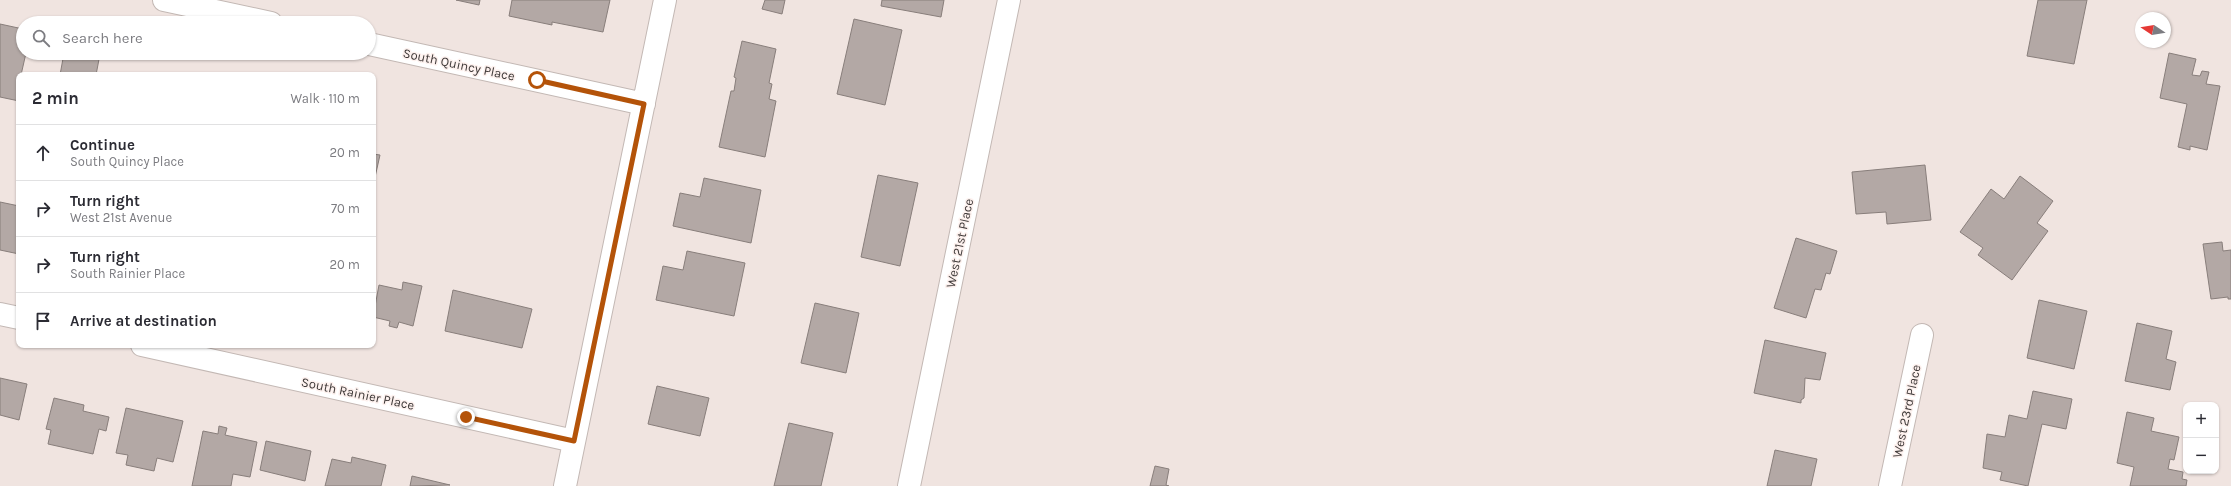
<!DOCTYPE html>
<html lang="en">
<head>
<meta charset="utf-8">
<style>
	body { margin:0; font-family:Karla,sans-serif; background:#f2f2f3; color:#2b2b33 }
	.controls { position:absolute; right:12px; bottom:12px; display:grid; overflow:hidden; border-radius:8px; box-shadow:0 1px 3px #0004 }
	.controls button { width:36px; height:36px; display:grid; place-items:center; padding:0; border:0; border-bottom:1px solid #e1e1e2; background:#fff; color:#2b2b33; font:20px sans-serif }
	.compass { position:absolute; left:2135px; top:12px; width:36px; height:36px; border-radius:50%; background:#fff; box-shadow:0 1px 3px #0004; rotate:282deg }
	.stop { position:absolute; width:12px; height:12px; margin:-9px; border:3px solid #b45309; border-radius:50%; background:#fff }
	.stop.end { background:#b45309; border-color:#fff; box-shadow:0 1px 4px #0008 }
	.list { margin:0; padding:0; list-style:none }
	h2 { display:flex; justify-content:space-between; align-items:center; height:52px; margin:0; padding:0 16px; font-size:17px }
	h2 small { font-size:13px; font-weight:400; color:#7c7c81 }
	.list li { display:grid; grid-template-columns:26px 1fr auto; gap:12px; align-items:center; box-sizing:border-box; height:56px; padding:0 16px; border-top:1px solid #e1e1e2 }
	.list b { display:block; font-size:15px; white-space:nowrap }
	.list p { margin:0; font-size:13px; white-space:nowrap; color:#7c7c81 }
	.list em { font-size:13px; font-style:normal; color:#7c7c81 }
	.icon { flex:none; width:22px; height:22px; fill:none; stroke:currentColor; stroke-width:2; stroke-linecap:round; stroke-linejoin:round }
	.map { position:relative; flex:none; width:2231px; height:486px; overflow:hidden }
	.search { position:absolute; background:#fff; box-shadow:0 1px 3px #0004; left:16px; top:16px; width:360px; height:44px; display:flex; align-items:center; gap:10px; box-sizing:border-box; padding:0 14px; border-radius:22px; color:#7c7c81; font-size:15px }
	.panel { position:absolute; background:#fff; box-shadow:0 1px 3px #0004; left:16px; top:72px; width:360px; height:276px; border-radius:8px }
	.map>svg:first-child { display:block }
	.building { fill:#b3a8a5; stroke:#887e7b }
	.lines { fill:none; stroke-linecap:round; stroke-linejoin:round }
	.minor-casing { stroke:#c3b8b4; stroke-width:24 }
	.minor { stroke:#fff; stroke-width:22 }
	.route { stroke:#b45309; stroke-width:5 }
	.labels { text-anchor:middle; stroke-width:3; stroke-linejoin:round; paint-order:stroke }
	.street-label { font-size:13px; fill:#3e3938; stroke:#fdf1ee }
</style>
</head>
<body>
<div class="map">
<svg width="2231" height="486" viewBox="0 0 2231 486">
	<rect width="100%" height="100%" fill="#f0e4e0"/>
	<!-- building -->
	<path class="building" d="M456,0H480L479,5Z
		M512,0H610L603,32L552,22V25L509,16Z
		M765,0H785L782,14L762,9Z
		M882,0H944L941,17L881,6Z
		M2038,0H2087L2074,64L2027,56Z
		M854,19L902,30L885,105L837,94Z
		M0,24L23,29V53H26L21,75H19V101L0,97Z
		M742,41L776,49L769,83L772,84L769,99L776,101L765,157L719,147L731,91H734L736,78L734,77Z
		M64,53L100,54L96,75H60Z
		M2169,53L2196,59L2192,75L2200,76L2202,71L2209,72L2206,84L2220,86L2207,150L2190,146V150L2178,147L2187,104L2160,98Z
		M373,154L380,155L373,186Z
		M1925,165L1931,220L1887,224L1886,212L1856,214L1852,172Z
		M878,175L918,183L900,266L861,257Z
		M2020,176L2053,201L2037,223L2048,231L2012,280L1978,255L1983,248L1960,232L1991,189L2004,199Z
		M704,178L761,190L751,243L673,226L680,193L700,197Z
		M0,202L19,206V254L0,250Z
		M1796,238L1837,251L1830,274L1826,273L1821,290L1815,289L1806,318L1774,308Z
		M2222,242L2223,251L2231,250V299H2228V297L2211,299L2203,244Z
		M687,251L745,263L734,316L656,300L663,266L683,270Z
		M403,282L422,286L413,326L399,322L397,328L389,326L390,321L373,317L379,285L402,290Z
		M453,290L532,309L522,348L445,331Z
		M2039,300L2087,311L2074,369L2027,358Z
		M815,303L859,313L846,373L801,363Z
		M2137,323L2172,331L2166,359L2176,362L2170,390L2125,381Z
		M1765,340L1826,353L1820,380L1805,378L1804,398L1801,400V403L1754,393Z
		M0,378L27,384L19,420L0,415Z
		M657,386L709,398L700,436L648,424Z
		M2033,391L2072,399L2066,429L2042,424L2028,486L2000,480L2002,472L1983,468L1987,434L2005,437L2009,415L2027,419Z
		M54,398L84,405L83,411L109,417L106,431L99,429L93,454L48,444L51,430L46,429Z
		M126,408L183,421L173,462L157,458L154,471L126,465L128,455L116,453Z
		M2127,412L2154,418L2151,431L2179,437L2174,460L2170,459L2168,469L2183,472L2182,479L2187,480L2186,486H2130L2134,467L2117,463Z
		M789,423L833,433L821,486H774Z
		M219,426L227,428L225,435L257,442L250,477L233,474L231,486H192L203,431L218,434Z
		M266,441L311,451L305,481L260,470Z
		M1775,450L1817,459L1811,486H1767Z
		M352,457L386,465L381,486H325L332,459L351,463Z
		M1155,466L1169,469L1166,485L1169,486H1150Z
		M412,476L450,485L410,486Z"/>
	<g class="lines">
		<!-- minor casing -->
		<g class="minor-casing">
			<path id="minor" d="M164,0L271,23
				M369,44L644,104
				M0,314L19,318
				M142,345L574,441
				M565,486L665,0
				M909,486L1009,0
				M1890,486L1922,335"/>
		</g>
		<!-- minor -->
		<use href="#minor" class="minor"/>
	</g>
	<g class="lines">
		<!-- route -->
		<path class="route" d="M466,417L574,441L644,104L537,80"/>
	</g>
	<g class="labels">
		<!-- street labels -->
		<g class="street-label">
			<text transform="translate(459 64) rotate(12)" y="5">South Quincy Place</text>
			<text transform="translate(959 243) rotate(-78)" y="5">West 21st Place</text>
			<text transform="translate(358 393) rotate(12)" y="5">South Rainier Place</text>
			<text transform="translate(1906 411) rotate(-78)" y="5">West 23rd Place</text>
		</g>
	</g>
</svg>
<div class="controls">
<button>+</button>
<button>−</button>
</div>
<svg class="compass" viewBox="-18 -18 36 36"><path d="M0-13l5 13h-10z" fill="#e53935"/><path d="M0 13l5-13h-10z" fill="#7c7c81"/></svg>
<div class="stop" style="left:537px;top:80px"></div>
<div class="stop end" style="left:466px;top:417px"></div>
<div class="search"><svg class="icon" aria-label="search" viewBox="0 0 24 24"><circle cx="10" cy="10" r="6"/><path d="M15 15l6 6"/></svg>Search here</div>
<section class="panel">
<h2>2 min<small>Walk · 110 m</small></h2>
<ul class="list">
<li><svg class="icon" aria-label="ahead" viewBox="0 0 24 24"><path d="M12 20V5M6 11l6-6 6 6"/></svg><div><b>Continue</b><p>South Quincy Place</p></div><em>20 m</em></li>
<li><svg class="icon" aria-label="right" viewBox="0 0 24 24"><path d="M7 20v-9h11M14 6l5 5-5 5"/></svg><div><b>Turn right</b><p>West 21st Avenue</p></div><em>70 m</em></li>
<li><svg class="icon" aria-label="right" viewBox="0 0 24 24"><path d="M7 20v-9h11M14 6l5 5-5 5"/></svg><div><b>Turn right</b><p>South Rainier Place</p></div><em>20 m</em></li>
<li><svg class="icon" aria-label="arrive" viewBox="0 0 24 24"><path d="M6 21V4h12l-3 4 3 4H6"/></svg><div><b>Arrive at destination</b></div></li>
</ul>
</section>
</div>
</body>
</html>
